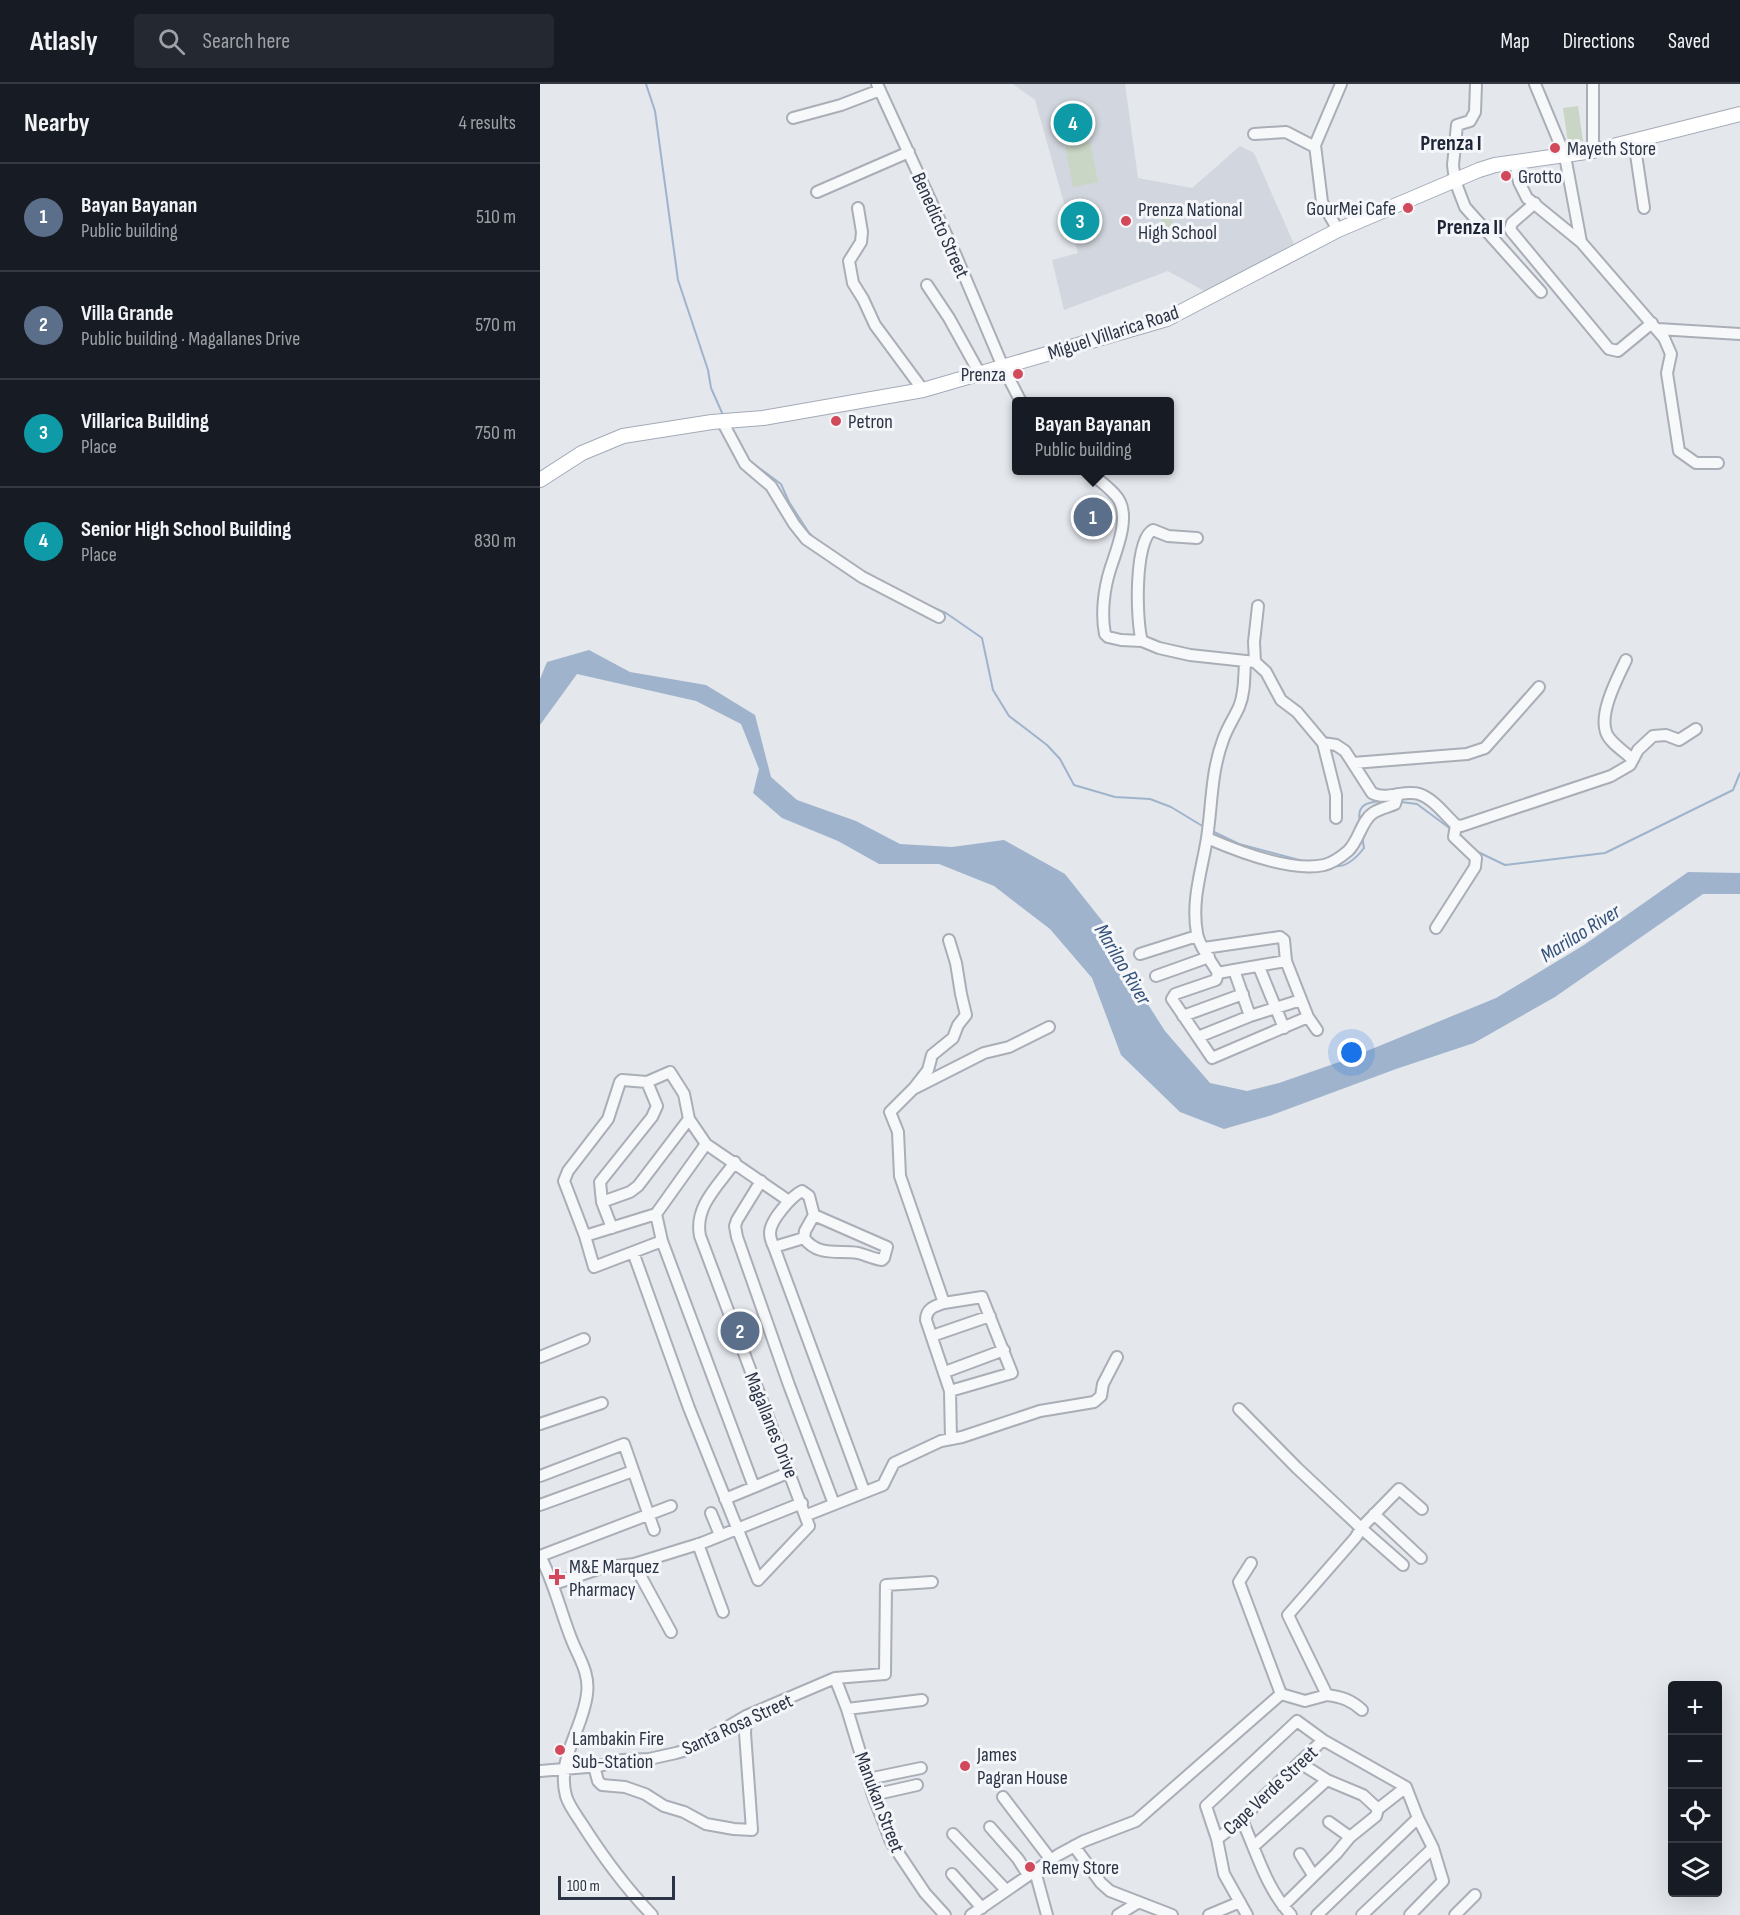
<!DOCTYPE html>
<html lang="en">
<head>
<meta charset="utf-8">
<style>
	body { margin:0; font-family:"Sofia Sans Condensed",sans-serif; background:#242831; color:#f1f3f6 }
	.controls { position:absolute; right:18px; bottom:18px; display:grid; overflow:hidden; border-radius:6px; box-shadow:0 6px 24px #0002 }
	.controls button { width:54px; height:54px; display:grid; place-items:center; padding:0; border:0; border-bottom:2px solid #363941; background:#171b24; color:#f1f3f6; font:30px sans-serif }
	.scale { position:absolute; left:18px; bottom:15px; width:117px; box-sizing:border-box; padding-left:6px; border:3px solid #2b3445; border-top:0; font-size:16px; line-height:21px; white-space:nowrap; color:#2b3445; -webkit-text-stroke:4px #f4f6f9; paint-order:stroke }
	.you { position:absolute; left:812px; top:969px; width:21px; height:21px; margin:-15px; border:4px solid #fff; border-radius:50%; background:#1a73e8; box-shadow:0 0 0 9px #1a73e833 }
	.badge { display:grid; place-items:center; width:39px; height:39px; border-radius:50%; background:#d1495b; color:#fff; font-size:20px; font-weight:700 }
	.pin { position:absolute; translate:-50% -50%; border:3px solid #fff; box-shadow:0 2px 6px #0006 }
	.popup { position:absolute; left:472px; top:313px; width:162px; height:78px; box-sizing:border-box; display:grid; place-content:center; border-radius:6px; background:#171b24; filter:drop-shadow(0 2px 4px #0005); font-size:20px; white-space:nowrap; color:#9ea1a6 }
	.popup b { font-size:22px; color:#f1f3f6 }
	.popup::after { content:''; position:absolute; left:50%; top:100%; margin-left:-12px; border:12px solid transparent; border-top-color:#171b24 }
	.list { margin:0; padding:0; list-style:none }
	h2 { display:flex; justify-content:space-between; align-items:center; height:78px; margin:0; padding:0 24px; font-size:26px }
	h2 small { font-size:20px; font-weight:400; color:#9ea1a6 }
	.list li { display:grid; grid-template-columns:39px 1fr auto; gap:18px; align-items:center; box-sizing:border-box; height:108px; padding:0 24px; border-top:2px solid #363941 }
	.list b { display:block; font-size:22px; white-space:nowrap }
	.list p { margin:0; font-size:20px; white-space:nowrap; color:#9ea1a6 }
	.list em { font-size:20px; font-style:normal; color:#9ea1a6 }
	.icon { flex:none; width:33px; height:33px; fill:none; stroke:currentColor; stroke-width:2; stroke-linecap:round; stroke-linejoin:round }
	.map { position:relative; flex:none; width:1200px; height:1831px; overflow:hidden }
	header { display:flex; align-items:center; gap:36px; box-sizing:border-box; height:84px; padding:0 30px; background:#171b24; border-bottom:2px solid #363941 }
	header strong { font-size:28px }
	nav { display:flex; gap:33px; margin-inline-start:auto; font-size:21px }
	.search { width:420px; height:54px; background:#242831; display:flex; align-items:center; gap:15px; box-sizing:border-box; padding:0 21px; border-radius:6px; color:#9ea1a6; font-size:22px }
	main { display:flex }
	aside { flex:1; background:#171b24 }
	.map>svg:first-child { display:block }
	.built { fill:#d2d6de }
	.green { fill:#c9d6c5 }
	.water { fill:#9fb4cc }
	.lines { fill:none; stroke-linecap:round; stroke-linejoin:round }
	.stream { stroke:#9fb4cc; stroke-width:2 }
	.minor-casing { stroke:#a9aeb7; stroke-width:14 }
	.major-casing { stroke:#a3abb8; stroke-width:16 }
	.minor { stroke:#f7f8fa; stroke-width:10 }
	.major { stroke:#fff; stroke-width:14 }
	.poi-dot { fill:#d1495b; stroke:#f4f6f9; stroke-width:2 }
	.labels { text-anchor:middle; stroke-width:6; stroke-linejoin:round; paint-order:stroke }
	.poi-label { font-size:20px; fill:#2b3445; stroke:#f4f6f9; text-anchor:start }
	.street-label { font-size:20px; fill:#2b3445; stroke:#f4f6f9 }
	.water-label { font-size:21px; font-style:italic; fill:#34527a; stroke:#f4f6f9 }
	.quarter-label { font-size:22px; font-weight:bold; fill:#1d2536; stroke:#f4f6f9 }
</style>
</head>
<body>
<header>
<strong>Atlasly</strong>
<div class="search"><svg class="icon" aria-label="search" viewBox="0 0 24 24"><circle cx="10" cy="10" r="6"/><path d="M15 15l6 6"/></svg>Search here</div>
<nav><a>Map</a><a>Directions</a><a>Saved</a></nav>
</header>
<main>
<aside>
<h2>Nearby<small>4 results</small></h2>
<ul class="list">
<li><span class="badge" style="background:#5c6f8a">1</span><div><b>Bayan Bayanan</b><p>Public building</p></div><em>510 m</em></li>
<li><span class="badge" style="background:#5c6f8a">2</span><div><b>Villa Grande</b><p>Public building · Magallanes Drive</p></div><em>570 m</em></li>
<li><span class="badge" style="background:#0f9aa8">3</span><div><b>Villarica Building</b><p>Place</p></div><em>750 m</em></li>
<li><span class="badge" style="background:#0f9aa8">4</span><div><b>Senior High School Building</b><p>Place</p></div><em>830 m</em></li>
</ul>
</aside>
<div class="map">
<svg width="1200" height="1831" viewBox="0 0 1200 1831">
	<rect width="100%" height="100%" fill="#e4e7ec"/>
	<!-- built -->
	<path class="built" d="M473,0H585L598,94L652,104L700,62L714,69L754,160L666,208L628,187L524,226L512,176L538,169L495,16Z"/>
	<!-- green -->
	<path class="green" d="M1038,22L1043,57L1028,59L1023,24Z
		M550,57L558,98L533,103L525,62Z
		M629,118L633,142L623,145L618,121Z"/>
	<!-- water -->
	<path class="water" d="M49,566L90,588L166,601L215,631L231,693L257,716L316,737L360,760L412,763L464,756L525,790L567,843L586,886L625,947L670,999L707,1007L739,999L805,976L956,914L1044,861L1148,788L1200,789V810H1163L1015,913L934,959L856,985L729,1032L684,1045L640,1028L581,971L552,894L510,845L454,802L399,780H339L298,757L242,734L213,709L219,685L201,640L156,617L37,590L0,641V595L7,578Z"/>
	<g class="lines">
		<!-- stream -->
		<path class="stream" d="M106,0L115,27L138,196L168,286L171,304L183,331
			M207,375L241,400L249,418L269,449L276,456
			M389,522L406,529L442,554L453,606L469,632L507,661L520,675L534,701L575,713L610,715L631,723L664,743
			M861,718L877,720L912,746
			M820,738C816,720 828,718 843,717
			M672,747L699,760L763,777
			M936,767L965,781L1065,769L1193,706L1200,689
			M795,782C807,784 817,773 824,764L822,752"/>
		<!-- minor casing -->
		<g class="minor-casing">
			<path id="minor" d="M337,0L416,172L463,283L481,318
				M936,0L935,28L930,37L917,41L913,81L915,97L925,123L1001,208
				M995,0L1025,72L1041,158
				M1053,0V67
				M253,34L301,21L340,6
				M714,50L746,48L775,63
				M1094,57L1104,124
				M975,78L979,98L987,114L1041,158L1124,254L1131,270L1127,289L1139,367L1156,379H1178
				M277,108L369,68
				M995,119L972,139L970,145L972,148L1069,265L1078,267L1112,239
				M318,124L322,148L321,158L309,177L313,199L323,215L335,241L383,306
				M798,146L782,118L775,61L801,0
				M387,201L409,234L440,290
				M1118,245L1200,250
				M182,337L205,380L231,402L254,440L266,455L322,493L399,533
				M547,386C556,394 576,408 580,418C589,437 576,467 570,486C564,505 561,530 565,550L568,553L581,556L602,557L619,564L650,571L715,578L726,588L741,616L757,628L783,659L796,661L805,667L832,709C847,717 864,705 879,710C894,715 905,731 916,741L921,742L1071,692L1090,681L1098,666L1113,652L1126,651L1139,656L1156,645
				M602,557C596,539 594,455 613,446L628,452L657,454
				M1086,576C1078,593 1059,628 1066,648C1069,658 1085,668 1092,675
				M705,578C704,593 705,609 699,623C694,634 687,644 683,656C671,688 672,721 667,754C662,786 651,816 657,849C659,862 671,877 678,889L694,886L710,932L761,916
				M715,578L714,558L718,522
				M783,659L796,711V734
				M813,679L927,670L945,664L999,603
				M667,754C697,767 751,788 784,781C792,779 801,773 808,767C819,757 821,737 833,729C839,725 848,723 855,720L858,710
				M896,844L935,783L936,774L914,753L916,741
				M409,856L416,879L421,910L426,931L418,941L413,954L392,971L388,986L374,1004L350,1028L358,1048L360,1092L404,1219C394,1222 386,1225 386,1236L410,1307L411,1355
				M664,864L740,853L744,856L746,877
				M600,870L657,852
				M719,883L744,944
				M694,886L746,877L768,933L777,946
				M678,889L676,896L635,910L632,915L672,974L768,933
				M616,892L669,873
				M643,932L703,910
				M658,953L710,932
				M375,1004L444,969L469,963L509,943
				M149,1035L166,1060L249,1117
				M166,1060L116,1130L122,1157L214,1403
				M221,1097L197,1136L195,1142L197,1153L249,1301L294,1420
				M62,1118L90,1108L98,1102L149,1035L144,1010L130,988L107,998L82,996L80,998L68,1035L28,1087L24,1097L45,1152L54,1183L122,1157
				M274,1131L265,1147L264,1154C278,1173 298,1166 318,1169C326,1171 334,1175 342,1176L344,1174L347,1163L274,1131L269,1112L262,1107C252,1112 230,1136 230,1149C230,1153 232,1159 234,1163L324,1407
				M72,1144L62,1118L60,1098L112,1033L117,1022L107,998
				M45,1152L116,1130
				M234,1163L264,1154
				M93,1168L149,1324L218,1496L269,1442L160,1152C154,1122 179,1101 195,1078
				M404,1219L442,1213L472,1289L410,1307
				M392,1252L450,1232
				M0,1273L44,1255
				M405,1288L464,1266
				M699,1325L757,1384L821,1444L816,1453L748,1531L787,1611L765,1617L741,1610
				M0,1340L62,1319
				M0,1392L84,1360L114,1446
				M185,1415L250,1388
				M0,1421L93,1387
				M171,1429L180,1451
				M834,1430L881,1474
				M267,1431L343,1401L354,1379L401,1357L422,1353L500,1327L554,1318L561,1312L563,1300L577,1273
				M158,1460L183,1528
				M0,1472C14,1498 20,1526 31,1554C38,1573 50,1588 47,1610C43,1645 16,1675 26,1712C29,1722 37,1732 42,1740C63,1773 85,1803 112,1831
				M0,1472L131,1422
				M711,1479L699,1498L741,1610
				M94,1480L131,1548
				M863,1481L821,1444L859,1405L882,1425
				M14,1500L61,1484L94,1480L162,1459L262,1419
				M295,1594L307,1625L333,1711L351,1758L385,1809L405,1831
				M787,1611C802,1613 811,1616 822,1626
				M307,1625L382,1616
				M760,1679L787,1696L823,1711L838,1725
				M54,1682L58,1697L62,1701L85,1703L105,1710L124,1722L144,1728L166,1740L194,1745L212,1746L205,1649L206,1632
				M0,1687L59,1682L82,1676L109,1675L136,1669L150,1665L206,1632L295,1594L345,1590L346,1501L392,1498
				M328,1695L381,1684
				M333,1711L377,1701
				M463,1713L511,1776
				M702,1736C717,1769 726,1804 751,1831
				M789,1738L810,1753
				M450,1743L478,1775L488,1791
				M413,1750L466,1806
				M677,1755L702,1736L717,1719L783,1656
				M534,1762L561,1799L570,1807L632,1831
				M714,1762L787,1696
				M760,1770L773,1791
				M495,1787L507,1831
				M412,1790L442,1824
				M743,1822L796,1770L810,1753L836,1732L838,1725L866,1703
				M431,1831L518,1771L544,1757L596,1737L741,1610
				M578,1831L599,1818
				M669,1831L700,1818
				M707,1831L684,1790L677,1755L666,1722L757,1637L783,1656L866,1703L878,1734L893,1764L903,1797L870,1831
				M777,1831L878,1734
				M822,1831L893,1764
				M915,1831L935,1811"/>
		</g>
		<!-- major casing -->
		<g class="major-casing">
			<path id="major" d="M0,396L42,369L83,352L172,338L223,334L383,306L627,235L798,146L939,86L955,81L1053,67L1200,30"/>
		</g>
		<!-- minor -->
		<use href="#minor" class="minor"/>
		<!-- major -->
		<use href="#major" class="major"/>
	</g>
	<!-- markers -->
	<g class="poi-dot">
		<circle cx="1015" cy="64" r="6"/>
		<circle cx="966" cy="92" r="6"/>
		<circle cx="868" cy="124" r="6"/>
		<circle cx="586" cy="137" r="6"/>
		<circle cx="478" cy="290" r="6"/>
		<circle cx="296" cy="337" r="6"/>
		<path d="M14 1484h6v6h6v6h-6v6h-6v-6h-6v-6h6z"/>
		<circle cx="20" cy="1666" r="6"/>
		<circle cx="425" cy="1682" r="6"/>
		<circle cx="490" cy="1783" r="6"/>
	</g>
	<g class="labels">
		<!-- poi labels -->
		<g class="poi-label">
			<text x="1027" y="71">Mayeth Store</text>
			<text x="978" y="99">Grotto</text>
			<text x="856" y="131" text-anchor="end">GourMei Cafe</text>
			<text x="598" y="132">Prenza National<tspan x="598" dy="23">High School</tspan></text>
			<text x="466" y="297" text-anchor="end">Prenza</text>
			<text x="308" y="344">Petron</text>
			<text x="29" y="1489">M&amp;E Marquez<tspan x="29" dy="23">Pharmacy</tspan></text>
			<text x="32" y="1661">Lambakin Fire<tspan x="32" dy="23">Sub-Station</tspan></text>
			<text x="437" y="1677">James<tspan x="437" dy="23">Pagran House</tspan></text>
			<text x="502" y="1790">Remy Store</text>
		</g>
		<!-- street labels -->
		<g class="street-label">
			<text transform="translate(401 141) rotate(66)" y="7">Benedicto Street</text>
			<text transform="translate(573 248) rotate(-18)" y="7">Miguel Villarica Road</text>
			<text transform="translate(232 1341) rotate(68)" y="7">Magallanes Drive</text>
			<text transform="translate(197 1640) rotate(-25)" y="7">Santa Rosa Street</text>
			<text transform="translate(730 1706) rotate(-43)" y="7">Cape Verde Street</text>
			<text transform="translate(340 1718) rotate(69)" y="7">Manukan Street</text>
		</g>
		<!-- water labels -->
		<g class="water-label">
			<text transform="translate(1040 849) rotate(-32)" y="7">Marilao River</text>
			<text transform="translate(583 880) rotate(59)" y="7">Marilao River</text>
		</g>
		<!-- quarter labels -->
		<g class="quarter-label">
			<text x="911" y="66">Prenza I</text>
			<text x="930" y="150">Prenza II</text>
		</g>
	</g>
</svg>
<div class="controls">
<button>+</button>
<button>−</button>
<button><svg class="icon" aria-label="locate" viewBox="0 0 24 24"><circle cx="12" cy="12" r="6"/><path d="M12 2v4M12 18v4M2 12h4M18 12h4"/></svg></button>
<button><svg class="icon" aria-label="layers" viewBox="0 0 24 24"><path d="M12 4l9 5-9 5-9-5zM3 14l9 5 9-5"/></svg></button>
</div>
<div class="scale">100 m</div>
<div class="you"></div>
<div class="pin badge" style="left:553px;top:433px;background:#5c6f8a">1</div>
<div class="popup"><b>Bayan Bayanan</b>Public building</div>
<div class="pin badge" style="left:200px;top:1247px;background:#5c6f8a">2</div>
<div class="pin badge" style="left:540px;top:137px;background:#0f9aa8">3</div>
<div class="pin badge" style="left:533px;top:39px;background:#0f9aa8">4</div>
</div>
</main>
</body>
</html>
